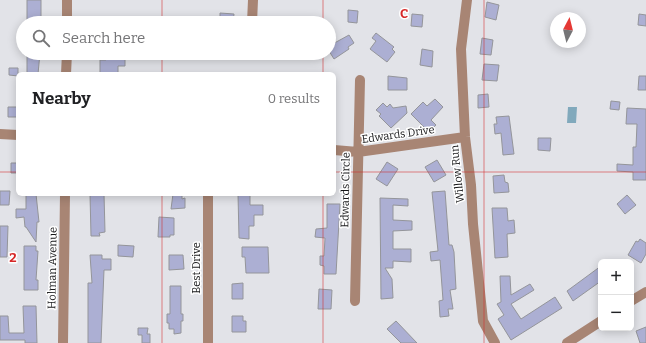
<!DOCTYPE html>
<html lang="en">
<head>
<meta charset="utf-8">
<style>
	body { margin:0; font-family:Bitter,serif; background:#f6f6f6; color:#202124 }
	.controls { position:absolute; right:12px; bottom:12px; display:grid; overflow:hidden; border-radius:6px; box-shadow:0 2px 10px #0003 }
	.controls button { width:36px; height:36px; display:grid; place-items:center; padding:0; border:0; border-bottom:1px solid #e0e0e0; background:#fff; color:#202124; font:20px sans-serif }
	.compass { position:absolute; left:550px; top:12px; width:36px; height:36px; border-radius:50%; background:#fff; box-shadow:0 2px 10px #0003; rotate:7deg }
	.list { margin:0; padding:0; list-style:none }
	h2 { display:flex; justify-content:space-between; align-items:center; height:52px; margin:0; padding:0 16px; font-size:17px }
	h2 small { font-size:13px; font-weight:400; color:#757577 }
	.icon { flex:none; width:22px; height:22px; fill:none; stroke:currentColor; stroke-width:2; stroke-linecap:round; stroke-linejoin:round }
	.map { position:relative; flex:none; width:646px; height:343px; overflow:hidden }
	.search { position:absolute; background:#fff; box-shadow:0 2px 10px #0003; left:16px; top:16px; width:320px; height:44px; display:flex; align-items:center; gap:10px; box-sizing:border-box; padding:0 14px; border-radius:22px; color:#757577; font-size:15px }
	.panel { position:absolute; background:#fff; box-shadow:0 2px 10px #0003; left:16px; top:72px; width:320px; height:124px; border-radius:6px }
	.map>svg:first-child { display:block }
	.water { fill:#81a9bc }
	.building { fill:#acafd3; stroke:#94959a }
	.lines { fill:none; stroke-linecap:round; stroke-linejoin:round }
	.minor { stroke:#a88574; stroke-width:10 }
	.grid { fill:none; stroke:#d62828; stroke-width:1; stroke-opacity:0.55 }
	.labels { text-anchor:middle; stroke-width:3; stroke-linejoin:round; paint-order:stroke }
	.street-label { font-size:11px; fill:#161618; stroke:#fff }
	.grid-label { font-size:13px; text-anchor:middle; font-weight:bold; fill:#d62828; stroke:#fff; stroke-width:3; stroke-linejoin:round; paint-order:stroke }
</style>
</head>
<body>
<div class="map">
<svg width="646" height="343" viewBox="0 0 646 343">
	<rect width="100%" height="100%" fill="#e2e3e8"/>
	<!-- water -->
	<path class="water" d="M568,107H577L576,123H567Z"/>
	<!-- building -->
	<path class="building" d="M27,0H41V23H27Z
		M487,2L499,5L496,20L485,17Z
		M348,10L358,11L357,23L348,22Z
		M220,13L234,14L233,23H220Z
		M412,14L423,15L422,27L411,26Z
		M639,14L646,15V26L638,25Z
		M376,33L394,47L392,49L395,52L387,62L370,49L376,41L372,38Z
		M349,35L354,43L348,47L349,49L334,59L329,51V46Z
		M482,38L493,40L491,55L480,54Z
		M422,49L433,51L432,67L420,65Z
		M27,53H40L38,74H27Z
		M106,54H125V66H118V73L100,74V60H106Z
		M484,64L499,65L497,81L482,80Z
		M9,68H18V76L9,75Z
		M388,76L407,78V90H388Z
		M639,76H646V90H638Z
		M488,94L489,107L478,108V95Z
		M435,99L443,107L431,120L436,125L429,132L411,114L423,102L427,106Z
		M611,101L620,102L619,110L610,109Z
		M383,103L387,107L390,104L393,108L406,106L407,113L391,128L379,116L381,114L376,110Z
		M8,107H18V117H8Z
		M627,108L646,109V180H633V172L617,171V164L633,165V147H636L637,124H626Z
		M509,116L514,154L503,155L501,133L495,134L494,124H497L496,117Z
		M538,138H551L550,151L538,150Z
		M437,160L446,175L434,182L425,167Z
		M387,162L398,169L387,186L376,179Z
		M11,163H18V173H11Z
		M504,175L505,182L508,183L509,192L494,193L493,176Z
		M0,191H10L9,205H0Z
		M445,191L449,245H452L454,252L456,289L450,290L453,309H448L449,316L440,317L439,301L443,300L440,260L431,261L430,252L438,251L432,192Z
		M26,194H36L39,222H37L36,242L26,227H25L24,217L16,218V209H26Z
		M90,194H104L105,232L99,233L100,236H91Z
		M173,194H182V199L185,198V208L171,209Z
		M238,194H250V205H263V215H254V226H249V239L239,238Z
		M627,195L636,205L625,214L617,204Z
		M380,198L408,199V206L393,205V220L412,221V230L393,231V249H411V262L393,261V268H385L392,279L393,298L381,299Z
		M327,204H340L336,274H324V266L320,265V256H324L325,238L315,237L316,229L327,228Z
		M492,208H507L508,221L514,220L515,233L507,234L508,257L495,258Z
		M159,217L174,218V235H170V237H158Z
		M0,226H8L7,257H0Z
		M640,239L646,243V254L641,263L628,255L636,241L638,242Z
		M118,245L134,246L133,257L118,256Z
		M24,246H36V251H38L36,280H38V290H24Z
		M242,247H268L269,273H246L245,257H242Z
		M90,255H102V259H111V270H104L101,343H88V283H92Z
		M169,255H183L184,269L169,270Z
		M601,266V281L573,301L567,291Z
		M500,276H510L511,295L530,284L534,290L511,304L521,319L555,297L562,308L511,340L498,319L504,315L497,304L501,302Z
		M243,283V299H232V284Z
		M170,286H181V314H183V321H181V333L174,334V329H169V323H167V314H170Z
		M319,289L332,290L331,309H318Z
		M23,306H36L37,343H25V340H0V316H8L9,333H24Z
		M232,316H243V321H246V332H232Z
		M396,321L417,343H401L387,329Z
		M646,327V343H640L636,331Z
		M138,328H148L147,334H150V343H142V335H138Z"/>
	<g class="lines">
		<!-- minor -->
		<path class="minor" d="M467,0L461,49L465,137L471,185L473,224L483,321L495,343
			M67,23V0
			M252,23L253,0
			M66,74L67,53
			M0,134L18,135
			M334,150L358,152L465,137
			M355,301L360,80
			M631,301L646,292
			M63,343L65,194
			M208,343V194
			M567,343L601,321"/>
	</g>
	<!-- grid -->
	<path class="grid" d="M162,0V23M323,0V23M484,0V343M162,53V74M323,53V74M0,172H18M334,172H646M162,194V343M323,194V343"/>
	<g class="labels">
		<!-- street labels -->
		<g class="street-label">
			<text transform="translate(398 134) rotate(-8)" y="4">Edwards Drive</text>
			<text transform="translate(457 174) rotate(-96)" y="4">Willow Run</text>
			<text transform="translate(345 190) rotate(-89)" y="4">Edwards Circle</text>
			<text transform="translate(52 268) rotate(-89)" y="4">Holman Avenue</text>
			<text transform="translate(196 268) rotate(-90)" y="4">Best Drive</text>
		</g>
	</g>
	<g class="grid-label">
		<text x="404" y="18">C</text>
		<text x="13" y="262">2</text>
	</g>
</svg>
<div class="controls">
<button>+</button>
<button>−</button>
</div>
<svg class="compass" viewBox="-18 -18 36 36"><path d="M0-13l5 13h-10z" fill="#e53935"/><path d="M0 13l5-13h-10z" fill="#757577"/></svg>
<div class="search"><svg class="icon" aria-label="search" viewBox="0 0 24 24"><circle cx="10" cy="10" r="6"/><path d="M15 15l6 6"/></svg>Search here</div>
<section class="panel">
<h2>Nearby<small>0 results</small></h2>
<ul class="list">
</ul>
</section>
</div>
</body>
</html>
